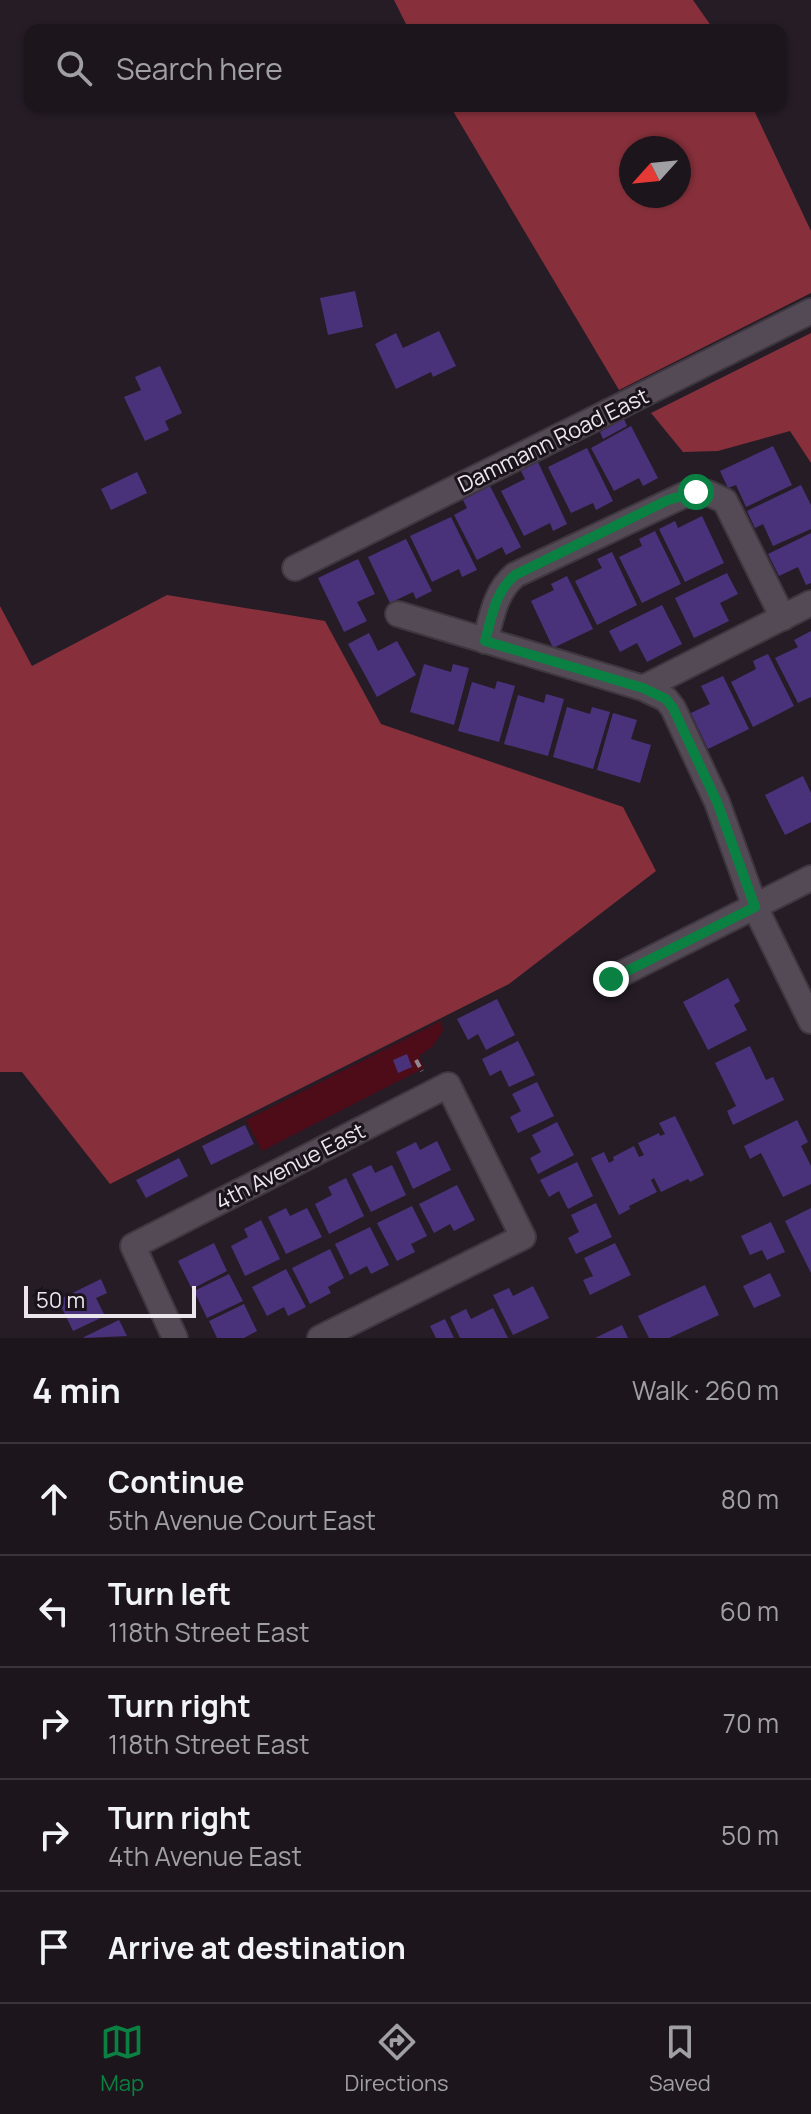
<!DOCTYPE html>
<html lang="en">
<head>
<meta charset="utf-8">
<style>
	body { margin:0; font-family:Manrope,sans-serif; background:#292229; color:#f1f3f6 }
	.compass { position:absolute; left:619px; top:136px; width:72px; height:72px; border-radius:50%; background:#1c151c; box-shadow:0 2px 6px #0004; rotate:243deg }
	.scale { position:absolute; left:24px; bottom:20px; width:172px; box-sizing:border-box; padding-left:8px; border:4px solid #ebe5ec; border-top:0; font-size:22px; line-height:28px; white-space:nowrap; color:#ebe5ec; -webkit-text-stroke:6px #1b131c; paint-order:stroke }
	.stop { position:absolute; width:24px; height:24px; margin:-18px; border:6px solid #0b8043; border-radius:50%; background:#fff }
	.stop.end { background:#0b8043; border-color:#fff; box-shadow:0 2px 8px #0008 }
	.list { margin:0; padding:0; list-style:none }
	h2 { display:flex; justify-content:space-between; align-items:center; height:104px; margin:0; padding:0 32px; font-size:34px }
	h2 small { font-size:26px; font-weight:400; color:#a09fa3 }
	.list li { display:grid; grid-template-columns:52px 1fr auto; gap:24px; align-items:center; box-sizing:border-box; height:112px; padding:0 32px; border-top:2px solid #3a343b }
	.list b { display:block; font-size:30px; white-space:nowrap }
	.list p { margin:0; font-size:26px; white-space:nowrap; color:#a09fa3 }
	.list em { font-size:26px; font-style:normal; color:#a09fa3 }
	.icon { flex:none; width:44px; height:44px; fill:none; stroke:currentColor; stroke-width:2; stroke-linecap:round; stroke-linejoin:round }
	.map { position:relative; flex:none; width:811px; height:1338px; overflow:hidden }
	.search { position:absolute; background:#1c151c; box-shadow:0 2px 6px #0004; left:24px; right:24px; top:24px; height:88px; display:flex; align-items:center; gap:20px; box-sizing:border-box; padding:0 28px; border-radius:16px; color:#a09fa3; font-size:30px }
	.sheet { height:664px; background:#1c151c }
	nav { display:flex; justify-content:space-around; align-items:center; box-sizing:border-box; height:112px; border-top:2px solid #3a343b; background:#1c151c; font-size:22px; color:#a09fa3 }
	nav a { display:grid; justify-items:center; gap:4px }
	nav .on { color:#0b8043 }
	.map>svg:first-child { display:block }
	.green { fill:#4e0b18 }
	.forest { fill:#87303b; fill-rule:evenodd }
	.building { fill:#4a327b }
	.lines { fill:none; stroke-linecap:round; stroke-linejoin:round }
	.minor-casing { stroke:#3f3740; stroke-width:28 }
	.path { stroke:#908991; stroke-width:4; stroke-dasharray:8 4; stroke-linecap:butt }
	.minor { stroke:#544a55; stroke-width:24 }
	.route { stroke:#0b8043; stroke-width:10 }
	.labels { text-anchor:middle; stroke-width:6; stroke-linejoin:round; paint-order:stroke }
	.street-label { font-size:22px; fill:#ebe5ec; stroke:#1b131c }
</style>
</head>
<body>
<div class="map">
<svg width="811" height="1338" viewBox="0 0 811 1338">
	<rect width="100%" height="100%" fill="#251c26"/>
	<!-- green -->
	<path class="green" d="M441,1021L443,1030L433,1046L419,1056L424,1068L262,1151L246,1120Z"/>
	<!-- forest -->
	<path class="forest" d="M394,0H693L714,30H409Z
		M450,106H752L811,231V293L619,390ZM679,148V196H631V148Z
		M811,333V463L790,431L718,451L683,452L651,413Z
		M167,595L325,621L381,724L623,807L656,871L509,984L110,1184L22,1072H0V606L32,666Z"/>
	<!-- building -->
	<path class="building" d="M355,291L363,327L328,335L320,298Z
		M439,331L456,366L433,377L431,372L396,389L375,344L396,333L403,348Z
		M160,366L182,413L165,421L169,430L145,441L124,397L141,390L135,377Z
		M624,419L627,426L603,439L600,432Z
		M631,426L658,478L643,486L639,478L614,491L591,448Z
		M773,446L792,485L746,507L736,485L728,488L720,471Z
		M587,448L613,501L596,510L593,503L571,513L548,467Z
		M538,462L567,524L553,531L550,523L524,536L501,491L525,479L521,471Z
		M137,472L147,493L111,510L101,489Z
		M801,485L811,505V529L773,546L763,524L755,528L747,511Z
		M490,486L521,547L506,555L502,547L477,560L454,515L467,508L463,500Z
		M702,516L724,563L685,582L659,529L675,521L678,528Z
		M451,517L477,570L462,577L459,569L432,582L410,536Z
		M655,531L681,584L642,603L619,557L642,546L639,539Z
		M811,533V583L806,585L798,567L779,576L768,554Z
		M406,539L432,591L416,599L413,592L390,603L368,557Z
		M612,552L637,605L597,625L575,581L602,568L597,559Z
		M358,559L375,594L357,602L367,621L344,632L318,578Z
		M727,573L738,594L720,603L729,621L694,638L675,598Z
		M567,576L593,629L553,648L531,601L554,590L551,584Z
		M662,605L682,644L647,662L637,643L620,652L609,631Z
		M811,631V697L798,703L775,658L798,647L794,640Z
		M369,633L378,651L397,641L416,675L377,697L348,644Z
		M768,654L794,706L753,727L731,682L756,669L753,661Z
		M424,664L451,672L453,664L469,668L454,725L410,712Z
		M723,676L749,729L708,749L691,713L710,704L701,686Z
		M497,681L515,686L499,742L458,731L472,682L495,689Z
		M546,694L564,699L548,756L504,744L518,695L544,703Z
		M567,707L590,714L592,707L610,712L593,769L553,757Z
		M613,713L637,720L631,739L651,745L640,783L597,770Z
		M803,776L811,793V822L785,835L765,795Z
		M728,978L740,1001L734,1005L747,1030L708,1050L683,1002Z
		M497,999L515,1035L486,1050L478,1034L468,1040L457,1019Z
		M518,1041L535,1075L509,1087L501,1070L490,1076L482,1059Z
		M750,1046L766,1080L773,1077L784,1100L733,1125L727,1111L736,1106L715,1063Z
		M407,1054L412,1067L398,1073L393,1060Z
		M537,1082L554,1116L518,1133L510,1117L521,1111L512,1094Z
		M675,1116L704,1175L690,1182L688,1179L661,1192L654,1178L651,1180L657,1192L629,1206L630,1209L619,1215L591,1158L604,1152L609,1163L614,1160L613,1157L634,1146L639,1157L644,1155L638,1143L659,1133L660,1136L665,1134L659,1123Z
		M797,1120L808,1142L801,1146L811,1166V1184L783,1197L761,1153L750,1159L744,1146Z
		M557,1122L574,1155L538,1174L530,1158L541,1152L532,1135Z
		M245,1125L254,1144L211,1165L202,1146Z
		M437,1141L451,1170L413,1189L396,1152L416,1142L420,1150Z
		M179,1158L188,1176L146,1198L136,1180Z
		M577,1162L593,1196L568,1209L559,1191L549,1197L540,1180Z
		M371,1165L375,1173L392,1165L406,1195L371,1212L352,1174Z
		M346,1178L364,1216L329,1234L315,1204L332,1195L328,1187Z
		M457,1185L475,1220L454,1231L450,1224L434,1233L419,1204Z
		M596,1203L612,1237L576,1254L568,1238L579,1232L571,1215Z
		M412,1206L427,1236L411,1244L415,1252L397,1261L377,1223Z
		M286,1208L290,1216L307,1208L322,1237L286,1254L268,1217Z
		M811,1208V1273L785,1221Z
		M261,1220L280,1259L245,1276L231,1246L248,1237L244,1229Z
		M771,1222L785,1252L767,1260L762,1250L750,1255L741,1236Z
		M370,1227L389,1265L371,1274L367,1266L350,1275L335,1244Z
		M214,1243L227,1271L192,1289L178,1261Z
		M615,1243L631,1275L590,1295L583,1280L593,1276L584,1258Z
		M330,1249L344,1278L328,1287L331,1293L310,1304L292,1268Z
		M286,1269L306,1307L288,1316L284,1307L267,1316L252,1287Z
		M770,1273L781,1296L754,1308L743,1286Z
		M229,1274L243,1301L207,1318L194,1291Z
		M101,1279L107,1293L96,1298L105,1316L73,1331L58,1300Z
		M705,1285L719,1315L669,1338H649L638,1316Z
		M533,1286L549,1318L513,1335L493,1295L509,1288L513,1296Z
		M244,1304L257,1331L244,1338H217L209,1321Z
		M493,1308L508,1338H460L450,1317L466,1309L471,1319Z
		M445,1319L454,1338H436L430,1326Z
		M119,1320L127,1336L82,1338Z
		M622,1325L628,1338H595Z"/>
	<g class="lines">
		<!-- minor casing -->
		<g class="minor-casing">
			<path id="minor" d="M295,568L811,311
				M398,614L643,688L666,699L673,708L717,802L755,907L811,1021
				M485,641C492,616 495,592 515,575L684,495L708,493L725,501L783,618
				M643,688L811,603
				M611,979L811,878
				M175,1338L133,1246L448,1085L523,1237L320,1338"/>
		</g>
		<!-- path -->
		<path class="path" d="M416,1060L422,1071"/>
		<!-- minor -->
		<use href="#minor" class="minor"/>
	</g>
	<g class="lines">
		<!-- route -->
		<path class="route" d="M611,979L755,907L717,802L673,708L666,699L643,688L485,641C492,616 495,592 515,575L668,500L696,492"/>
	</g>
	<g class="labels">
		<!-- street labels -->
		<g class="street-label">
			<text transform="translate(553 440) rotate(-26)" y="8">Dammann Road East</text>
			<text transform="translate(290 1166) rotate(-27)" y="8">4th Avenue East</text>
		</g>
	</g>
</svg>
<svg class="compass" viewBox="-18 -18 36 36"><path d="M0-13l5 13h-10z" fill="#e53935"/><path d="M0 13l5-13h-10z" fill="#a09fa3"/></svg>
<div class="scale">50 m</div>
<div class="stop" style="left:696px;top:492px"></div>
<div class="stop end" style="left:611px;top:979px"></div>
<div class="search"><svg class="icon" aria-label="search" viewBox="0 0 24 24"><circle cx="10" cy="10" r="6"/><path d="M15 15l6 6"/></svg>Search here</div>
</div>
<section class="sheet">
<h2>4 min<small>Walk · 260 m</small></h2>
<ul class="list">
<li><svg class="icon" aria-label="ahead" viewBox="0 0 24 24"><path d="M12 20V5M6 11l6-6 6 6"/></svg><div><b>Continue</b><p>5th Avenue Court East</p></div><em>80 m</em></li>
<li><svg class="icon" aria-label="left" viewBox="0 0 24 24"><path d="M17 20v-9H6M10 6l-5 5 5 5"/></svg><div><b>Turn left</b><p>118th Street East</p></div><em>60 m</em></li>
<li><svg class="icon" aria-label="right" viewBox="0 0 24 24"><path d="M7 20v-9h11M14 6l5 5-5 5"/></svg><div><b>Turn right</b><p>118th Street East</p></div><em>70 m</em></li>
<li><svg class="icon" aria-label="right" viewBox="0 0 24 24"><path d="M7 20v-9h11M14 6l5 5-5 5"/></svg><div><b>Turn right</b><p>4th Avenue East</p></div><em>50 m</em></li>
<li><svg class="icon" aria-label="arrive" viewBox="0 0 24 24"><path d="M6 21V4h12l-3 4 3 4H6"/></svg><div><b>Arrive at destination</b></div></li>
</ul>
</section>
<nav>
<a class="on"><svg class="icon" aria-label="map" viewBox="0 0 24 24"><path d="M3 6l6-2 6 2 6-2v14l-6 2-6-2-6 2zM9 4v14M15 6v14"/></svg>Map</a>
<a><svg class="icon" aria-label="directions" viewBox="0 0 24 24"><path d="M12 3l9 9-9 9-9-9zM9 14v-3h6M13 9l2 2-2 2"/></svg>Directions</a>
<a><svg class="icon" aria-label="saved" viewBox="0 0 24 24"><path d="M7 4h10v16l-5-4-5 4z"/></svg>Saved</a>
</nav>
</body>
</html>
